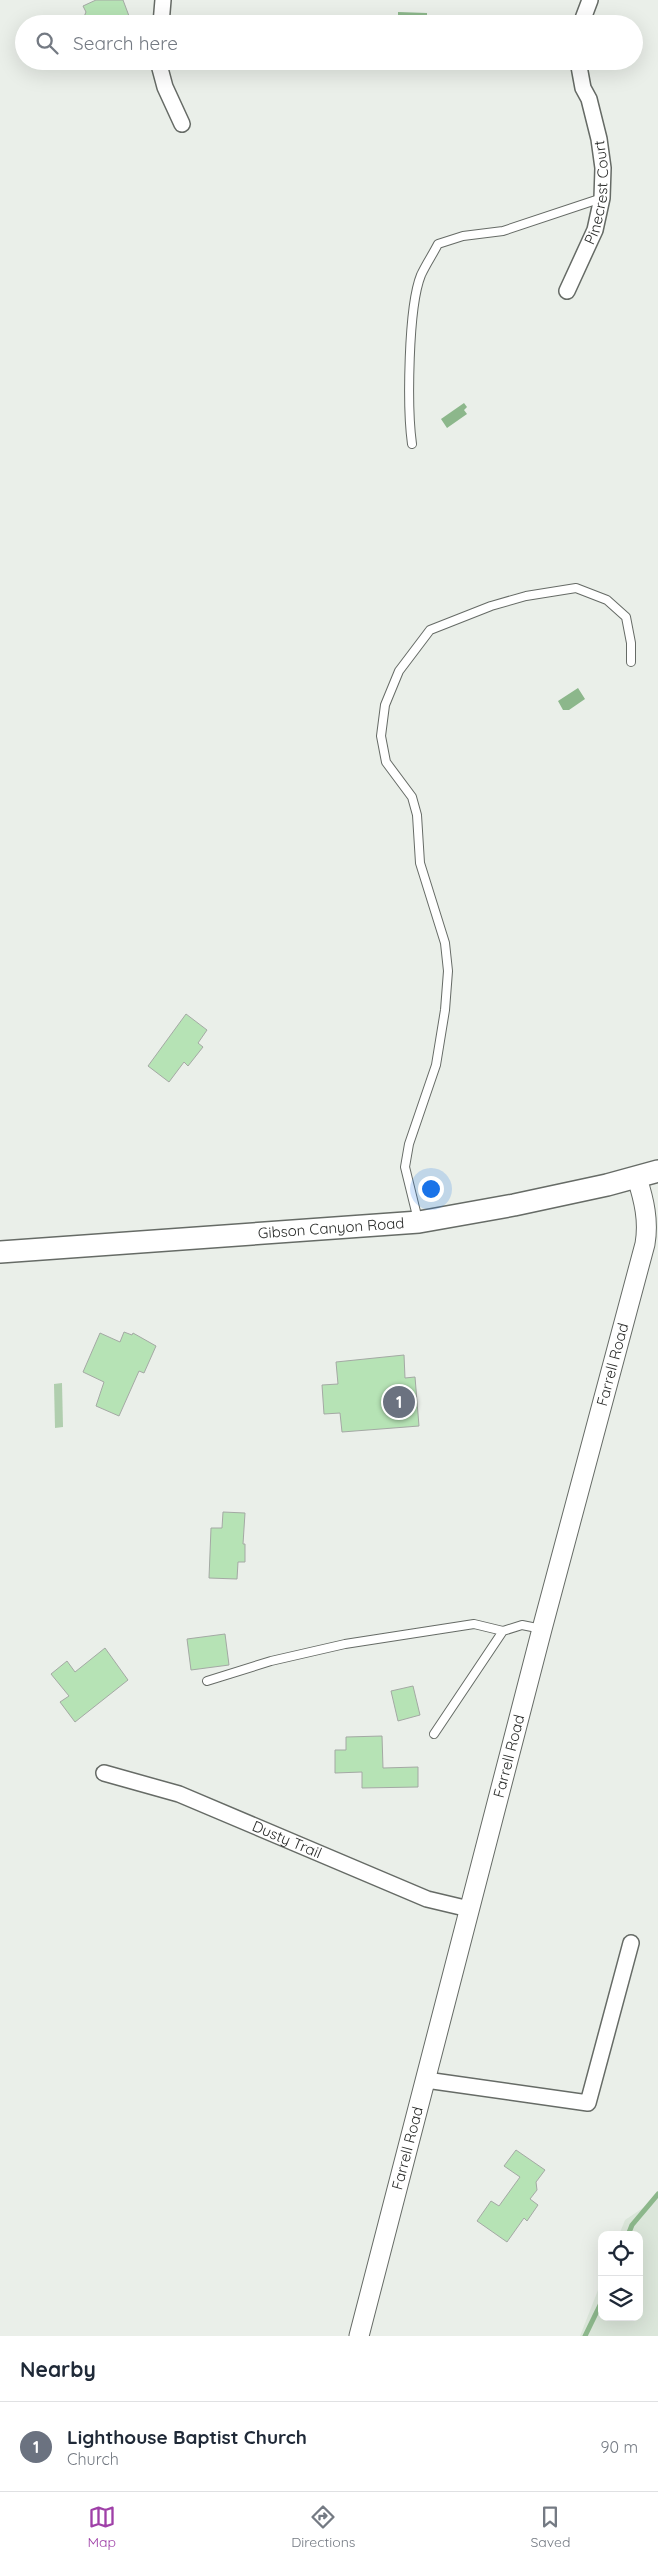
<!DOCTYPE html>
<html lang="en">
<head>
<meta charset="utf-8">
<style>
	body { margin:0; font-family:Quicksand,sans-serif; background:#f6f6f7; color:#1f2937 }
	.controls { position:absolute; right:15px; bottom:15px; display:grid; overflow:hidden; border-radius:10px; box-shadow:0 5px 20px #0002 }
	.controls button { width:45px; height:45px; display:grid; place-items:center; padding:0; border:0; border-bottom:1px solid #e0e1e3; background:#fff; color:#1f2937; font:25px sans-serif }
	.you { position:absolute; left:430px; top:1188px; width:18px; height:18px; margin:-12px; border:4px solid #fff; border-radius:50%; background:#1a73e8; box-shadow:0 0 0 8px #1a73e833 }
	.badge { display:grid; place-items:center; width:32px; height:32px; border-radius:50%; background:#9f40a8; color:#fff; font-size:16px; font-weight:700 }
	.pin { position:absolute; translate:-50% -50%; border:2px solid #fff; box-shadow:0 1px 5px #0006 }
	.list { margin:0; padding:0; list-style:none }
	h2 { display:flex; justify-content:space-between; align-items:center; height:65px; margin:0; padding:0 20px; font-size:21px }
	h2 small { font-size:16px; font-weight:400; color:#747a83 }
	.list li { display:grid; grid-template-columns:32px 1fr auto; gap:15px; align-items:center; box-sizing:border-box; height:90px; padding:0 20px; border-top:1px solid #e0e1e3 }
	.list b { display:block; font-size:19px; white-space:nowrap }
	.list p { margin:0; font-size:16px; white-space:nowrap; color:#747a83 }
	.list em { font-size:16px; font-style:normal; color:#747a83 }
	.icon { flex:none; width:28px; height:28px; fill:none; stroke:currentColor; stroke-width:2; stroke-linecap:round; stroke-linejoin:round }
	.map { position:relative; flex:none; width:658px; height:2336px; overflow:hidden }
	.search { position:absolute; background:#fff; box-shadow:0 5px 20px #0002; left:15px; right:15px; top:15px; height:55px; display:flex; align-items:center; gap:12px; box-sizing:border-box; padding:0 18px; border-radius:28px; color:#747a83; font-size:19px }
	.sheet { height:155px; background:#fff }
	nav { display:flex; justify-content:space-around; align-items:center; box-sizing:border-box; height:70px; border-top:1px solid #e0e1e3; background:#fff; font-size:14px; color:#747a83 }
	nav a { display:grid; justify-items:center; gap:2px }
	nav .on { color:#9f40a8 }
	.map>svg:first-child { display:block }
	.built { fill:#dbe6da }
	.green { fill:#b0ceae }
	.water { fill:#8cb78b }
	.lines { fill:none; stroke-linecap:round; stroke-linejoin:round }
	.stream { stroke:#8cb78b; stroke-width:5 }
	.building { fill:#b6e3b5; stroke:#a4a9a4 }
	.service-casing { stroke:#666b66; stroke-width:10 }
	.minor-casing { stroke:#666b66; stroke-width:18 }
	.tertiary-casing { stroke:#666b66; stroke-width:21 }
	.secondary-casing { stroke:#666b66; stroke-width:24 }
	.service { stroke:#fff; stroke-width:8 }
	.minor { stroke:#fff; stroke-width:15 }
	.tertiary { stroke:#fff; stroke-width:19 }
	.secondary { stroke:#fff; stroke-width:21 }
	.labels { text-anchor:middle; stroke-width:4.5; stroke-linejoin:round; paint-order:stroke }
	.street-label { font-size:15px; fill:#282a28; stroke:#eaefe9 }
</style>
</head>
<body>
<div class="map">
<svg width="658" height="2336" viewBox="0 0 658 2336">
	<rect width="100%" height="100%" fill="#eaefe9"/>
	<!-- built -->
	<path class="built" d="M658,2198V2336H580L602,2280V2317H639V2235H619L625,2220Z"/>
	<!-- green -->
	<path class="green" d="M62,1383L63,1427L55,1428L54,1384Z"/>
	<!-- water -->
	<path class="water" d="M398,12L427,13V24H398Z
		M464,403L467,407L464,410L467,414L447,428L441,419Z
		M578,688L585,699L569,710H563L558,701Z"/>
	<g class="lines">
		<!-- stream -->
		<path class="stream" d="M628,2235L632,2225L658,2194
			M585,2336L602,2301"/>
	</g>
	<!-- building -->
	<path class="building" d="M96,0H123L132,24H81L86,12L83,6Z
		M186,1014L207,1030L198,1043L203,1047L188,1066L184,1062L169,1082L148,1066Z
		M124,1332L132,1335L133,1333L156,1346L144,1373L139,1371L119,1416L96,1406L104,1382L83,1372L100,1333L120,1342Z
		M404,1355L405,1378L415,1377L419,1426L342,1432L340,1413L324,1414L322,1385L338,1384L336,1362Z
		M223,1512L245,1513L243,1544H245V1562H238L237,1579L209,1578L211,1528H222Z
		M225,1634L229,1665L191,1670L187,1639Z
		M105,1648L128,1680L75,1722L60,1702L69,1696L51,1674L67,1661L75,1672Z
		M413,1686L420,1715L398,1721L391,1691Z
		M382,1736L383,1768L418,1767V1787L362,1788V1772L335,1773V1750H346V1737Z
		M516,2150L545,2170L536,2182L537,2190L530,2199L538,2205L527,2221L524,2218L507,2242L477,2221L491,2201L499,2206L520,2177L504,2166Z"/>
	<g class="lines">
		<!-- service casing -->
		<g class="service-casing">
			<path id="service" d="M412,444C407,408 408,307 421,275C426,264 433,254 438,244L463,236L503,231L602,198
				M418,1220L405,1167L409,1144L436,1065L445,1010L448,971L445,943L420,863L417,815L412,797L386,762L381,736L385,705L399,671L430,630L491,606L526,596L576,588L607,600L626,617L631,643V662
				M207,1681L271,1661L345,1644L474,1624L503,1631
				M434,1734L503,1631L522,1625L542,1629"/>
		</g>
		<!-- minor casing -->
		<g class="minor-casing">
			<g id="minor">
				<path d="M161,24L163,0"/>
				<path d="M581,24L590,0"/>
				<path d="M158,61L165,87L182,124"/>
				<path id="s1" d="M567,291L595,230L602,198L603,168L599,139L589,99L583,88L578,61"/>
				<path id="s2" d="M104,1773L179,1794L427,1899L469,1909"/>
				<path d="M426,2080L588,2103L631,1943"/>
			</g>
		</g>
		<!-- tertiary casing -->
		<g class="tertiary-casing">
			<g id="tertiary">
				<path id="s3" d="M359,2336L542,1629L645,1244C649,1221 644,1200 637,1178"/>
			</g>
		</g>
		<!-- secondary casing -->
		<g class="secondary-casing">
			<g id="secondary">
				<path id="s4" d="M0,1252L419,1222L514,1205L607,1185L658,1171"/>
			</g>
		</g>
		<!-- service -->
		<use href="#service" class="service"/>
		<!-- minor -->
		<use href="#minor" class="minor"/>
		<!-- tertiary -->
		<use href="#tertiary" class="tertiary"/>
		<!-- secondary -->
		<use href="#secondary" class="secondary"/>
	</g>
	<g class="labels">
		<!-- street labels -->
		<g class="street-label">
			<text dy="5" stroke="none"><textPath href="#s1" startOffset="105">Pinecrest Court</textPath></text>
			<text dy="5" stroke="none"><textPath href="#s4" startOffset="332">Gibson Canyon Road</textPath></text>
			<text dy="5" stroke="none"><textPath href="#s3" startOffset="1004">Farrell Road</textPath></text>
			<text dy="5" stroke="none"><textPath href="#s3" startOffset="599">Farrell Road</textPath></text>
			<text dy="5" stroke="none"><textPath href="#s2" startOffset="195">Dusty Trail</textPath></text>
			<text dy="5" stroke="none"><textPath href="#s3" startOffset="194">Farrell Road</textPath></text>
		</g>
	</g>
</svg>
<div class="controls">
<button><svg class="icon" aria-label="locate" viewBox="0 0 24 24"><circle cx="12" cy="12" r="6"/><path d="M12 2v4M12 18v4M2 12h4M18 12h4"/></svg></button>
<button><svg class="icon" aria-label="layers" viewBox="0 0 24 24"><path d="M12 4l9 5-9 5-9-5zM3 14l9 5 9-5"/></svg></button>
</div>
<div class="you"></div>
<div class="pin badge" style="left:399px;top:1402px;background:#6b7280">1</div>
<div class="search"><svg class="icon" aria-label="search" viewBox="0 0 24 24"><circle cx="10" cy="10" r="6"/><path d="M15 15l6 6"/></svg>Search here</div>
</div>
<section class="sheet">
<h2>Nearby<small></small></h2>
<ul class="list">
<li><span class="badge" style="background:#6b7280">1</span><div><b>Lighthouse Baptist Church</b><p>Church</p></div><em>90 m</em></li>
</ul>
</section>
<nav>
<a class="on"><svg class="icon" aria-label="map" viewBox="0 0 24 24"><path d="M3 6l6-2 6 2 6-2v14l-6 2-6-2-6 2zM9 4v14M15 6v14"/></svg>Map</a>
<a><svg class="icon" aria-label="directions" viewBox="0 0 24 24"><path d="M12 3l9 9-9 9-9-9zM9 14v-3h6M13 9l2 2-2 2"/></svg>Directions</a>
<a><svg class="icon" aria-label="saved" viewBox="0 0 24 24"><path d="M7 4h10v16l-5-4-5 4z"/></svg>Saved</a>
</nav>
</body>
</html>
